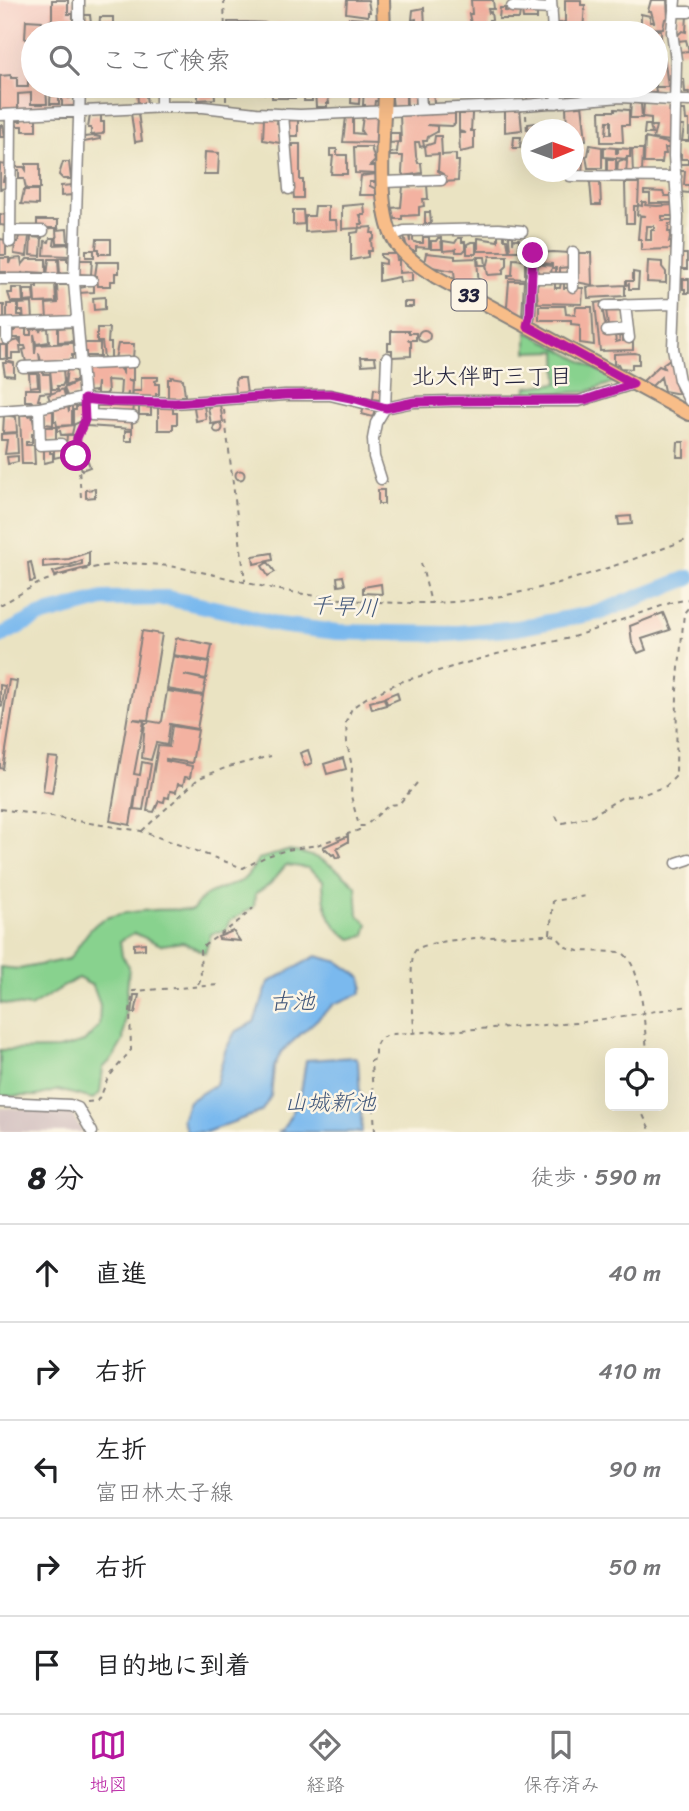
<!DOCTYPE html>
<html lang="ja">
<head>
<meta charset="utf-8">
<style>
	body { margin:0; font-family:Sriracha,"Klee One",sans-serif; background:#f2f2f2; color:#202124 }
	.controls { position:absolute; right:21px; bottom:21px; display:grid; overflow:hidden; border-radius:10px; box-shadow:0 7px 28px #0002 }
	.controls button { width:63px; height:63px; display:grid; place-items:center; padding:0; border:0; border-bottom:2px solid #e0e0e0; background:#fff; color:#202124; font:35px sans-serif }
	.compass { position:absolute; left:521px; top:119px; width:63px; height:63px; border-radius:50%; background:#fff; box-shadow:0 7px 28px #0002; rotate:89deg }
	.stop { position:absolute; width:21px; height:21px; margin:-16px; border:5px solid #b5179e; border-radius:50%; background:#fff }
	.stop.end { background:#b5179e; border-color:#fff; box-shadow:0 2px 7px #0008 }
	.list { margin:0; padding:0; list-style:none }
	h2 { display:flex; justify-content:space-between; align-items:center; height:91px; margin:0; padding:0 28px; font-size:30px }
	h2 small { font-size:23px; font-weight:400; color:#757577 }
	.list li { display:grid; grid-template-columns:46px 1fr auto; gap:21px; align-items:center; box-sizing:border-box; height:98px; padding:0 28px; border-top:2px solid #e0e0e0 }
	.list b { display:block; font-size:26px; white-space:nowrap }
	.list p { margin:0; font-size:23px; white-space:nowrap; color:#757577 }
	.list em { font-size:23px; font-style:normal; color:#757577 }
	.icon { flex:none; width:38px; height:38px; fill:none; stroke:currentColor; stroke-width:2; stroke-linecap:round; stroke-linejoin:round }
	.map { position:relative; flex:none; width:689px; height:1132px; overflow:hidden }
	.search { position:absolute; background:#fff; box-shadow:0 7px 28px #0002; left:21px; right:21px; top:21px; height:77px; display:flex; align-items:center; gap:18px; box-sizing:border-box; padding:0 24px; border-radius:38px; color:#757577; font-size:26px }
	.sheet { height:581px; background:#fff }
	nav { display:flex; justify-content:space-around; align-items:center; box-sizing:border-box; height:98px; border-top:2px solid #e0e0e0; background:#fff; font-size:19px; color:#757577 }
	nav a { display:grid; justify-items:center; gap:4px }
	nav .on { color:#b5179e }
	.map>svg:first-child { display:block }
	.built { fill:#f7d1c7 }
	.industrial { fill:#d2bfc0 }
	.green { fill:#88d28e; stroke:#557a64; stroke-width:2 }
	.water { fill:#7ab9ee; stroke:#4e6e94; stroke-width:2 }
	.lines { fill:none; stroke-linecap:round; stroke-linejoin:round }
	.river { stroke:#7ab9ee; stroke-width:16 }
	.building { fill:#f3b2a1; fill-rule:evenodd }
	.minor-casing { stroke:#86827e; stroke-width:13 }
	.major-casing { stroke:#86827e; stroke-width:16 }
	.path { stroke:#86827e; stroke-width:2; stroke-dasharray:5 5; stroke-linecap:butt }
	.minor { stroke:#fff; stroke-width:10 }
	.major { stroke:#f8bd88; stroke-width:12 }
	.route { stroke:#b5179e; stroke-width:9 }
	.labels { text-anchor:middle; stroke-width:5; stroke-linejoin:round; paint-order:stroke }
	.shield { fill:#fcf5e5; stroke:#63616e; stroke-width:2 }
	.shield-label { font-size:19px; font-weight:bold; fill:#22223b }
	.neighbourhood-label { font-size:23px; fill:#22223b; stroke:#fcf5e5 }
	.water-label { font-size:23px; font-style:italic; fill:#41577a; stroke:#fcf5e5 }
</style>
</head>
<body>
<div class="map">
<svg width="689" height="1132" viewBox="0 0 689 1132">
	<rect width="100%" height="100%" fill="#fcf5e5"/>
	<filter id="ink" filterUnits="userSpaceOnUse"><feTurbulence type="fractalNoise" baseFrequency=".0143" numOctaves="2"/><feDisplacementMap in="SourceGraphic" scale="14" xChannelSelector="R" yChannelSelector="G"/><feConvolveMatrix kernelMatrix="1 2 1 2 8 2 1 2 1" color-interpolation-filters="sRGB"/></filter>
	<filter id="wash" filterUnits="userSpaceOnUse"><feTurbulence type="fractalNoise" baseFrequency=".00686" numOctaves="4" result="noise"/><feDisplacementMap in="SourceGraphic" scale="28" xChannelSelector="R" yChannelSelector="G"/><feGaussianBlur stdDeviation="1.57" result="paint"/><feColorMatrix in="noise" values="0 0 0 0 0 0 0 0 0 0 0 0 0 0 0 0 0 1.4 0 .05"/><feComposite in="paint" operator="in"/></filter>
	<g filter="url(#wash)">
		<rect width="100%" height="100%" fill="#eae3c2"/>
		<!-- built -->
		<path class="built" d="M0,0H74L75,33H33V86H48V109L0,112Z"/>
		<!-- industrial -->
		<path class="industrial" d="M0,1108L65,1110L72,1114L83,1132H0Z"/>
		<!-- green -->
		<path class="green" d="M527,331L618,381L586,392L526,394L527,387L558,383L557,351L527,352Z
			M287,851C316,853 336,866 356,886L358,915L368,924L365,935L352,939C329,928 323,904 323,880L308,868L286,865L270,884L255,894L254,907L230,921L225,931L211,934L205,953L183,942L161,945L134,933L120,941L122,956L129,966L123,1041L113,1058L103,1068L100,1093L93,1099L58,1090L37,1096H0V1050L59,1049L84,1042L99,1026L100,1005L93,986L78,978L30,1007L0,1003V967L19,969L69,959C78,948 85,933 96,924C112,909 169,909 192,910C197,905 202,897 208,894C236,880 241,891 258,859Z"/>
		<!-- water -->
		<path class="water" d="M316,956L339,962L362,978L363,987L360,994L334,1004L281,1052L274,1067L271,1096L261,1112L206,1132H187L182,1119L189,1101L216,1084L225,1051L235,1032L254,1022L269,982Z
			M355,1057L358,1060L362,1132H278L282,1130L300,1099L306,1060Z"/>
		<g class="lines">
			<!-- river -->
			<path class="river" d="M0,636L39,616L103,599L167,598L232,612L279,625L338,632L448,634L517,628L600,612L689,578"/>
		</g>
		<g id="blocks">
			<!-- building -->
			<path class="building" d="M52,0H68V14H73V25H68V33H52L45,26L52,19Z
				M347,0H368L370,12H368V16L346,13Z
				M471,0H493L494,9H488L489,13L491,12L492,20H489L490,33H473L469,14H472Z
				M565,0H581V5H585L583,30L555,32V24L565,22Z
				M651,0H667L668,18L665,19L663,28L641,29V14L650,16V22H654L651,11H648Z
				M424,8L425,26L416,25V19L412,20L413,10Z
				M500,8H505V11L520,12L519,19H499Z
				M522,11H537V19H523Z
				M679,14L687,15L686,32L682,31L679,34L675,33Z
				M82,15H90L91,24H82Z
				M100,17H113V33L99,32Z
				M349,18L363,19V22H349Z
				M371,19H375V33L364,30L365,23H371Z
				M26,20L42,21V33H33V39H25Z
				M228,22H248L247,31L228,29Z
				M249,22L268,23V30L249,31Z
				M277,23L296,24V33H271L274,25Z
				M584,29H602V33H584Z
				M616,29H638V33H617Z
				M645,30H661V45H656V33H645Z
				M686,40L689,51L678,52V41Z
				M656,46H662L663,53H656Z
				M656,55H664L668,87H656Z
				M28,74H33V86H46L47,104H31V93L18,94V109L0,110V76L11,75V78H17V87H28Z
				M679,79H684L685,92H689V98L680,99Z
				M262 90a4 4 0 1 1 8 0a4 4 0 1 1-8 0Z
				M51,86H72L69,98L75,97L74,108H62V97H59V104H50Z
				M137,86H145L147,104L138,105Z
				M200,86H214L215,99L198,100V89L200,88Z
				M272,86H295V98H272Z
				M305,86H328V89L308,90V94H312V101H304Z
				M352,86H360L359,104L351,103Z
				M398,86H415V105H407L406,88V107H393L391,89H398Z
				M425,86H433L434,104H427V101H424Z
				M479,86H491L494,95H504V103L485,104V91H479Z
				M513,86H525V95H513Z
				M536,86L553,88L554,100L538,101Z
				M568,86H581L582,91L579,92L580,95H569Z
				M607,86H617V94L607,95Z
				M624,86H641V94L624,95Z
				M642,86H655L656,92L642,95Z
				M528,87L535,88V101H527Z
				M364,88L378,89V101H375L374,109H365V105H363Z
				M315,91H327L329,103H327V107H316Z
				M631,101L641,104L642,118H630Z
				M644,102L673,105L671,141L653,139L656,126H651V118L643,117Z
				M582,104L586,140L574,141V130H567L566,106Z
				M520,109L522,130L505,132V110Z
				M615,109L629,110V125H622L623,142H601L600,111H615ZM607,121H611V134H606Z
				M679,110H685L686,120H689V141H682L684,126H680Z
				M455,111V124L452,126L427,125L437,126V132L428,137L427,141H423L424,146L420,147L419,142H415L416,156L418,163H421L422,173L404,176L402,173L403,156H390V153L397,152L398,143L401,142L400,113L430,112L431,114L433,112Z
				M464,111H470L472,114L471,131H474V149L460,152L459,133H466L459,131V114H464Z
				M131,113H138L142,141L135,142Z
				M90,115H101V122H104V132L102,134L91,135V128H88Z
				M363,116H377L378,143L343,142L346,117H353V133L363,134L361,131Z
				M264,117L278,118L277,123L281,124L279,136L281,137L280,143L263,140Z
				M21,118H36V131H23V126H17L16,121H21Z
				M298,118V136H289L288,119Z
				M535,123L536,125H539L540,129L531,130V140H530L528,124Z
				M0,125H3L5,137H0Z
				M645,125H650L652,134H644Z
				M390,133H399V142L390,143Z
				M94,136L100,137V139L84,142V137Z
				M435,136H441L442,155L456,154V161H459L458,181L443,182V174L438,171L439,154L426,155L425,146L434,143Z
				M514,137H521L520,148H513Z
				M645,138L672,144L671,148H665L666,154H663L662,163H644Z
				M293,144H300V180H303V198H294L289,146H293Z
				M590,145L602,147V168H588L586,156L588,155Z
				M354,147H371L375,161L370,166H375L376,174L355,173Z
				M584,147L582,174H573L574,148Z
				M604,147L616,148V153H618V148L630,149V157H627V159L604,157Z
				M330,149H337V155H347V174H331L333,156H330Z
				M632,149H643L642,173L633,174Z
				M205,152L219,153L218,174H204Z
				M677,154H681V159H688V164H677Z
				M607,159H616V173H607Z
				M621,160L627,161L626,175L617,174L618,162Z
				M63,162H69L71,179H63L59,175Z
				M0,164L7,165V168H4L6,169V176H4L3,181H7V188L0,189Z
				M26,164H40V189H26L24,179H19V170H16V167H24L26,170Z
				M678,171H685L684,185H689V193L679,192Z
				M377,174V182H370V186L376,189V195H359L361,176Z
				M592,181L600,182L601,205H592L590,182Z
				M625,183H639L638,206H634V223H626Z
				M73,185V195L61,196V186Z
				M427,185L428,199H423L424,206L419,207V215L402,216V219H394L392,208L401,207L403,186Z
				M24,190H38V205L21,204Z
				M644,191L663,192L665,196H673L674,203H650V194H644Z
				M642,202H646L645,205L657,206L674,205V216H662V220H673V224H669L668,232H671L669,242H671V249L641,250V239H638L640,216H646L637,215L638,205L642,206ZM647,226H654V230H651V240H646Z
				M364,204L365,215H360L363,224H359L360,228L342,229V206Z
				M315,206H328V220H336L337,230L305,232V216H314Z
				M293,210H303L304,224L293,225Z
				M425,212H430L431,224H425Z
				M0,214L6,215L7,226L0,225Z
				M37,220H58V228H37Z
				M372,227L371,233H374V239L371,240L372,251H368V257L351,260V233L358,232L359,228Z
				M67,229L68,243H57L56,230Z
				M498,234H504V239H507L509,251H478V238L498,241Z
				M19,235L29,236L27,256L14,254L15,242H18Z
				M413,235V241L417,243H423V237H429V248L416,247V251H408L404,236H409L410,242V237Z
				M509,236H513V243L514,239H519V251H510Z
				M31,237L42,238L41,256L30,255Z
				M50,238H55L54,245L72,244L71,256L44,255L45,241L49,242Z
				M438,238H441L442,249H431V241H436Z
				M458,238H462V242H465V250L463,252H456V248L455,250L443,251V241L455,243Z
				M0,239L6,240V255H0Z
				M97,239H111V254H99V249H96Z
				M471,242H476V254H467V244Z
				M86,250H94V257H86Z
				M553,252L569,253V267L560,268V274H556V268H552V264L540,263V253Z
				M426,253L455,256V259L477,258L479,287L467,288L455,281L454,271L432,267L424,263Z
				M576,253H591L592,285L576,282Z
				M381,254H396L397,260H399V273L412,272V281L400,282L399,277L379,281V263L386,264V260L381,257Z
				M680,254H687V269H678Z
				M490,256H507V266L503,270V274L488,275L486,265L488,264Z
				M478,257H485L486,265H479Z
				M0,258H9V264L11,259L21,258L22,265L27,259H46V273L29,272V276H23L22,272V275L6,276V272H0Z
				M59,258H67V261H69L70,273L60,274Z
				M49,259H58L59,276H47Z
				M513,259L525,260V279L508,278V275H512Z
				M78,260H92L91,275L77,274Z
				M648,261L662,262V267L666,272V283L647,282Z
				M97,262H119V273H115V281H111V286H98L97,276H95Z
				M536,264L552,266L551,274H537Z
				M633,272L639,273L638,289H629V284L626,285V281H633Z
				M683,279H689V293H685V289H683Z
				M509,281H524L522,318L512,313V310L507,306Z
				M66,282H71L73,317L47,319L46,304L58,303L57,285H66Z
				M536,282H555V288H560L561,282H564V288H583L582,304L538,303Z
				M52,283H55L56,302L35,303L34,287H37V284Z
				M85,284H94V292L79,293V288L85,287Z
				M625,285V296L588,298L587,287Z
				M12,288H22L23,302H11L8,293H12Z
				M24,290H33L34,301L24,302Z
				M105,297V309L94,310L93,298Z
				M404,302H413V307H404Z
				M601,302L606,328L615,335L616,342L620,341L619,336H623V341L633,340V350L600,351L595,303Z
				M32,303L33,320H24L23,311H19V304Z
				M7,304H18V315H22V320L7,319Z
				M0,305H4V320H0Z
				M539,306H565L566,314L575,315L576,307H592L594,345L580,343V325L571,324V320H539Z
				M606,309L622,311V326H608Z
				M34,326H39L40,332L41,329L48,328L49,342L36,344L34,334L35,354L36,345L71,343H75L76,355H72V359L66,360L41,362L39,353L40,361L26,362L23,350L26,349L25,346H20L21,353H12V359H8V343L19,340L21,343V338H11V331H15V328H21L26,329V335H31V330L35,329Z
				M72,327L73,341L58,342V328Z
				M97,328H109L108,343H111V358H104L102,342H97Z
				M418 336a6 6 0 1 1 12 0a6 6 0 1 1-12 0Z
				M391,331H409V333H416V340H409L411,342V356L392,357V350H388V343H391Z
				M86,343H100V356H86V352H82V345Z
				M118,344H134L133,359H115Z
				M0,345H7V358L3,359H0Z
				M635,353L639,354V364H632V369L620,368L618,364L614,365V354Z
				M361,357H375L376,364L362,365Z
				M670,359L677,390L680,394L664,391L661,377L652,386L643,381L659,366L664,368L663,364Z
				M6,361L14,363V376L5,375L3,363H6Z
				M123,366H133V380H127L132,382L131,399H128V392L127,397H120L121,381L107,380L108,392L106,394H97V382L96,391L85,392L86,368H119L123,373Z
				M67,368H75L78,381H72L73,383L65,386Z
				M43,369V374H50L51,392L40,393L38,400H40L41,403L35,405L31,401H25V389H40L39,370Z
				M50,369H63L64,382L62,386H57L58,389H52Z
				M29,373H37L38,386L30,387Z
				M141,377H158V380L155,381V384H159V394H156V399L132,400L133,391H141Z
				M171,377L183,379L185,396H182V399H168V379H171Z
				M237,378H245L247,394H236L235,381Z
				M79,381L78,394L68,398L64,388Z
				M63,389L66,399L51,403L48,395Z
				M374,389L381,390L380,400L373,399Z
				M94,403L134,405L133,415L93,412Z
				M69,405H72V425L57,426L56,421H54V410L68,407L69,412Z
				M204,405L206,419L196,421L194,407Z
				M220,405L223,422L211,424L208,407Z
				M76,406H82V421L73,425V410H76Z
				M364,406L375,409L373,417L362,414Z
				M139,407H151V415H139Z
				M158,407H173V413H177V424H173V430H158Z
				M44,411H53V425L45,424Z
				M29,413V416L32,415L36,434H32V442H26V445H34L35,464H22L20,414Z
				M4,415L16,417L17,432L3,433Z
				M87,418L132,420V429L87,426Z
				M213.5 428a4.5 4.5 0 1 1 9 0a4.5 4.5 0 1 1-9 0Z
				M74,425L72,434L61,435L60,431H57V427Z
				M44,427H56V440H46L43,438Z
				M125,431H132V441H125Z
				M17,433L18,453L5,454L7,440H1V434Z
				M67,435H74L72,454L54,458V448H66Z
				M678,442H684V457H677Z
				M44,450H50V453H53V461L44,463Z
				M18,456V462L8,464L7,457Z
				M88,461L90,467L82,470L80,464Z
				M235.5 475a4.5 4.5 0 1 1 9 0a4.5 4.5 0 1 1-9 0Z
				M95,489V497L86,498V490Z
				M378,490H384V504H378Z
				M631,516L632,524L619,525L618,517Z
				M89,552V567L55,576L53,572L82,564V560L70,565L43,567V561L69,559Z
				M272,553L273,560L254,564L253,556Z
				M31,562L35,581L30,582L28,563Z
				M268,562L275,572L268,576L262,566Z
				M343,576L345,585L338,586L337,577Z
				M381,584L382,594L363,593V587Z
				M663,613L670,630L642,639L646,650L638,653L632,643L630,626Z
				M142,631L162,634L148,720L133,719L144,721L134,774L140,775L142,762L151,764L143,810L134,809L138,778L130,825L110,821Z
				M179,638L212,645L209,661L173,655L176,639Z
				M173,656L209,663L206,679L184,675L206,680L203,695L167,689Z
				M9,680L17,681L3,769L0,768V736Z
				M0,685L5,686L2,706L0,705Z
				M167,691L203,696L197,729L170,724L167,745L156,743L151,760L142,758L145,723H148L149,721L160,723L162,721Z
				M397,692L399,699L387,704L385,697Z
				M384,698L386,705L372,709L370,702Z
				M172,726L198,730L192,763L166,759V761L192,766L190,778L185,777L183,785L178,784L176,792L170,791L169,798L165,797L164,802L159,801L154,812L147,811L158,746L169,747Z
				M308,750L312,763L305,766L300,753Z
				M48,757L58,758L52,793L43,791Z
				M343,758L346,769L327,774L324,764Z
				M348,836V842L337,848L341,856L336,858L334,854L332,855L326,849L324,850L323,847Z
				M233,931L240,941L219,939L218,937Z
				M145,943V949L134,950V944Z
				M134,995H139L135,1013H132Z"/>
		</g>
	</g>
	<g filter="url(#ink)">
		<use href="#blocks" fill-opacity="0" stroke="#86827e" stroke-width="2"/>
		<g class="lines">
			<!-- minor casing -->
			<g class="minor-casing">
				<path id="minor" d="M79,0V33
					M551,0L553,33
					M675,0L672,32L676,60L674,156L678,218L673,348L679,380L689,400
					M512,7L552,9
					M675,12H689
					M80,86L74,282L84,399
					M161,86V107
					M420,86L421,109
					M556,86L557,103
					M283,114L289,189
					M0,115L166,107H203L256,113L300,115L525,105L621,97L689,101
					M570,176L676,177
					M383,182L441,180
					M10,231H43
					M392,236L404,231L499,229L522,231
					M10,242L11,115
					M531,278H573
					M0,279H74
					M74,280H92
					M573,287V252
					M625,305L629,338
					M606,306L673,304
					M0,324L77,321
					M527,326L530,313L533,253
					M607,331L628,329
					M7,339V324
					M23,367L133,362
					M91,401V415L133,417
					M39,408L40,445L61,444
					M0,411L39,408L78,399L175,403L285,395H330L385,408L414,402L452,401H579L633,384
					M381,479L374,457L373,439L376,423L385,408L387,358
					M677,863L689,859
					M0,1102L70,1105L78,1108L92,1132"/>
			</g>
			<!-- major casing -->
			<g class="major-casing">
				<path id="major" d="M383,0L384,33
					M385,86C385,126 373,215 398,246C408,259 422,268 436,277L689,414"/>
			</g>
			<!-- path -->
			<path class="path" d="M224,0L225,33
				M226,86V101
				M526,115L529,166L531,173L534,172
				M224,410L245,581
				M81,497L77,442L85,421
				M421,563L431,603
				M0,605C16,597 31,586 47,580C64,574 85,569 103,566C159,557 211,575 265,587C319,598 373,604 428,603C520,602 604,570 689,539
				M417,783L399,804L389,805L365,826H359L351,796L352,767L347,743L346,722L352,708L366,698L400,682L497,654L570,638L670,603L689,599
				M0,809L141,831L243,868L267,856L287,850L317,845L359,830V827
				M556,816L559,822L563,823L591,816L621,798L644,794L666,786L676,776L677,690L684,613L689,607
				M142,831L199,778L228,767L271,756
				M550,934L553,901L586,896
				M198,984L201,978L200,949C217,935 237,925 253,908
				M414,1033C414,1018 408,960 415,951C425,937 530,935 550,935L556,936L566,947L578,951L621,952C643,964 644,1027 647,1050L643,1053
				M87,1102L97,1101L102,1093L108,1078L131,1050L130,1011L133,991L220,985
				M639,1106L651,1132
				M375,1132L371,1061L375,1059V1047L380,1038L393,1034L577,1023L689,1006"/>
			<!-- minor -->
			<use href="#minor" class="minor"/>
			<!-- major -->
			<use href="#major" class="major"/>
		</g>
	</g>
	<g class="lines" filter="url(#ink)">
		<!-- route -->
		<path class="route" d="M76,456L77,438L85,420L84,399L112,402L175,403L285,395L330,394L356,399L386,408L414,402L452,401L585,400L633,384L527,326L530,313L533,253"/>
	</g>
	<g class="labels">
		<!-- shield labels -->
		<rect class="shield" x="451.5" y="279.5" width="35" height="31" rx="5"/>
		<g class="shield-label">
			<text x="469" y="302">33</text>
		</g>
		<!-- neighbourhood labels -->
		<g class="neighbourhood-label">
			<text x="492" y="384">北大伴町三丁目</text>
		</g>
		<!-- water labels -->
		<g class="water-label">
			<text transform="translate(344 606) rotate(3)" y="8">千早川</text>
			<text x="292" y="1009">古池</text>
			<text x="330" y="1110">山城新池</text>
		</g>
	</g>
</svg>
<div class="controls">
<button><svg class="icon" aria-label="locate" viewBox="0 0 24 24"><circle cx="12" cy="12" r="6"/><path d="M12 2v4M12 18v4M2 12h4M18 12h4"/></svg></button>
</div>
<svg class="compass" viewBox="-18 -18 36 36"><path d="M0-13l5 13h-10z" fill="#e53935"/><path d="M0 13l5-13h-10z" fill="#757577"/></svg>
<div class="stop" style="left:76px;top:456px"></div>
<div class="stop end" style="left:533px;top:253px"></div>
<div class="search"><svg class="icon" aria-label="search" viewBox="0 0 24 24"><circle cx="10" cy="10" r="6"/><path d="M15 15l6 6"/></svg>ここで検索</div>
</div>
<section class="sheet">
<h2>8 分<small>徒歩 · 590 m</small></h2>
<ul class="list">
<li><svg class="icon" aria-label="ahead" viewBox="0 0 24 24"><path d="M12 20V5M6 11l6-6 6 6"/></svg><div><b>直進</b></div><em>40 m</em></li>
<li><svg class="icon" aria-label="right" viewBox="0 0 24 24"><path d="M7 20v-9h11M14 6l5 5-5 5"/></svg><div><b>右折</b></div><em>410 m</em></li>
<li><svg class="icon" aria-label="left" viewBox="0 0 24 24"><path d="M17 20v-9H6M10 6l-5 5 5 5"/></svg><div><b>左折</b><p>富田林太子線</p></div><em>90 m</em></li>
<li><svg class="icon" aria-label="right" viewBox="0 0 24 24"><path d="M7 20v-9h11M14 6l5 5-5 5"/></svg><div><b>右折</b></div><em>50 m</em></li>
<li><svg class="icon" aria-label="arrive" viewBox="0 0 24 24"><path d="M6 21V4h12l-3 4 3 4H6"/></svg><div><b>目的地に到着</b></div></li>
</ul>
</section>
<nav>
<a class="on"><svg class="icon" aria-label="map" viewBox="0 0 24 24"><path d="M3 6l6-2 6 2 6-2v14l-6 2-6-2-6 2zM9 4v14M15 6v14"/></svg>地図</a>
<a><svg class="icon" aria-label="directions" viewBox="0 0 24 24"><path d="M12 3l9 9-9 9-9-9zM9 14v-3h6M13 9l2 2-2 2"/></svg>経路</a>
<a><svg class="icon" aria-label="saved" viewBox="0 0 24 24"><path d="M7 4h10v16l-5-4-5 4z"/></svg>保存済み</a>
</nav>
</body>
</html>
